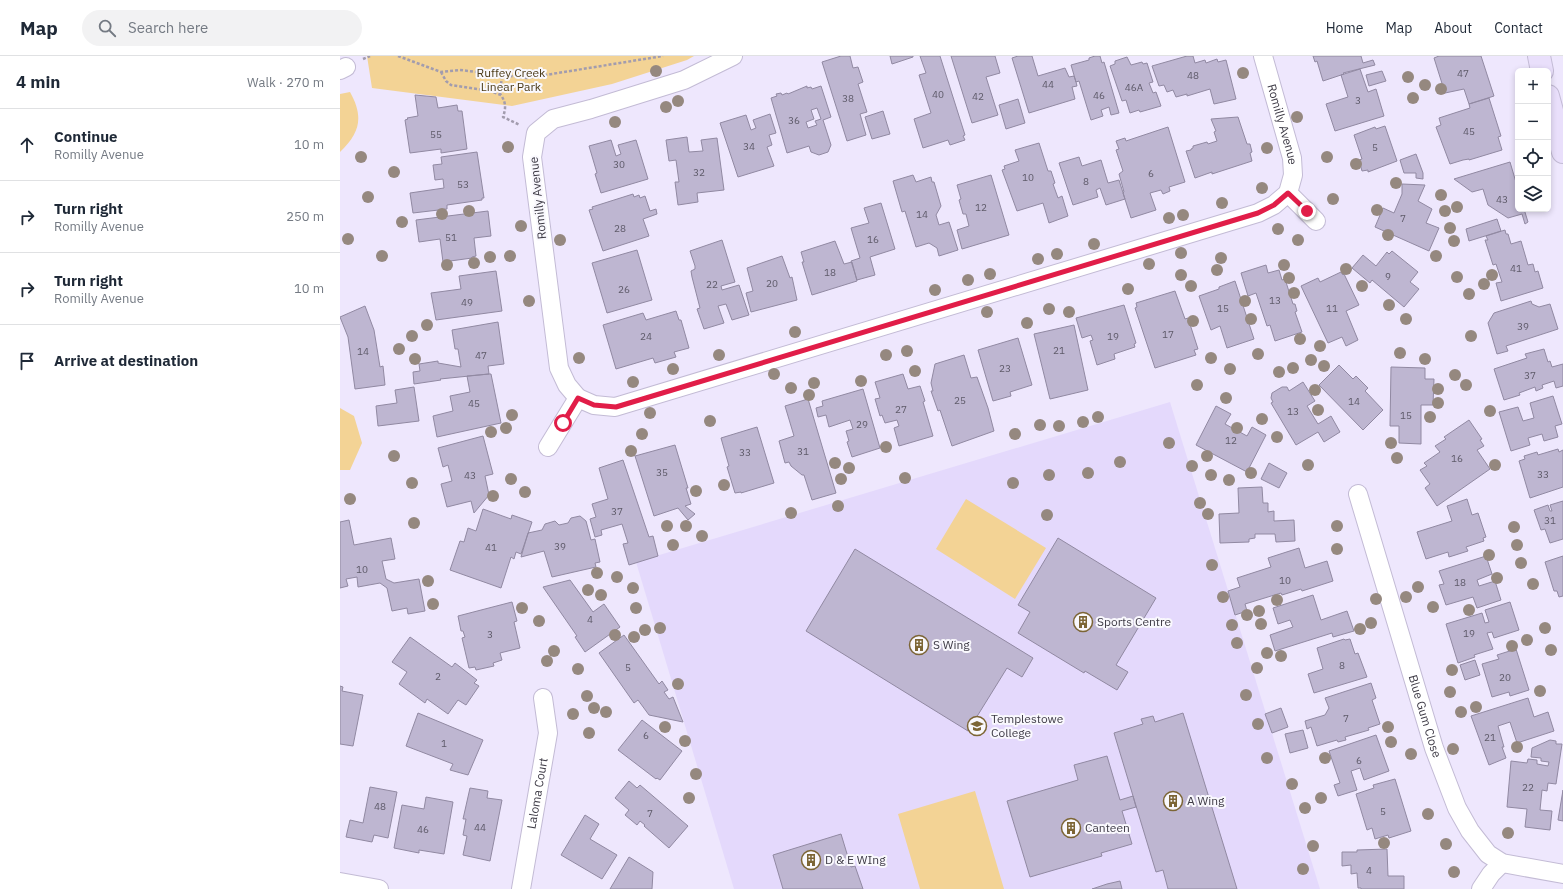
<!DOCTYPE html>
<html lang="en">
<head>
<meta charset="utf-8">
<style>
	body { margin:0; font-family:"IBM Plex Sans",sans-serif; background:#f2f2f3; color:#1f2937 }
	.controls { position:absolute; right:12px; top:12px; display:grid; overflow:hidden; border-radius:6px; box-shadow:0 2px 6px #0003 }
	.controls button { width:36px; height:36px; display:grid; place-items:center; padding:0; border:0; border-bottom:1px solid #e0e1e3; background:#fff; color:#1f2937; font:20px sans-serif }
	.stop { position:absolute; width:12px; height:12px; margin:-9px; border:3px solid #e11d48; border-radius:50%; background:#fff }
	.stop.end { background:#e11d48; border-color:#fff; box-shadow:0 1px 4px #0008 }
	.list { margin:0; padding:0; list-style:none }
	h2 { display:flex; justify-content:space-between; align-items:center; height:52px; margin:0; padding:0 16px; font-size:17px }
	h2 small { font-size:13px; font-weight:400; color:#747a83 }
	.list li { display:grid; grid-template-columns:26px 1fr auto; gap:12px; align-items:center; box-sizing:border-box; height:72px; padding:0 16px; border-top:1px solid #e0e1e3 }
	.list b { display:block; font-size:15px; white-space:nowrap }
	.list p { margin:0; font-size:13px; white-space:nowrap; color:#747a83 }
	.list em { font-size:13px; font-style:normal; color:#747a83 }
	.icon { flex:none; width:22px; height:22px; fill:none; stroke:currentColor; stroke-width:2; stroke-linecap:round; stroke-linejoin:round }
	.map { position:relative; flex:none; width:1223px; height:833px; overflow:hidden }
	header { display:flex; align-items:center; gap:24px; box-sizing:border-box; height:56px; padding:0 20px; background:#fff; border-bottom:1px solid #e0e1e3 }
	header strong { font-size:19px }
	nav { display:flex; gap:22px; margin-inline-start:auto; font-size:14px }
	.search { width:280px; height:36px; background:#f2f2f3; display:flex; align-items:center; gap:10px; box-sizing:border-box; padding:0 14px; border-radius:22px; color:#747a83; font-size:15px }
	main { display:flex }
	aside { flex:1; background:#fff }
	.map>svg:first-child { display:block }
	.built { fill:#e4d9fc }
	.green { fill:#f3d395 }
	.building { fill:#beb6d1; stroke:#9189a2; fill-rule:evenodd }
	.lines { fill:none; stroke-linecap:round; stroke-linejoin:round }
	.minor-casing { stroke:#c3bbd5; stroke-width:20 }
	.secondary-casing { stroke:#c3bbd5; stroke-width:24 }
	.path { stroke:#a29cae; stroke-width:2.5; stroke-dasharray:3 2; stroke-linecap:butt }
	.minor { stroke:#fff; stroke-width:18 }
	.secondary { stroke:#e9dffb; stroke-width:22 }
	.tree { fill:#95887f }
	.route { stroke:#e11d48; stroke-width:5 }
	.labels { text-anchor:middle; stroke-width:4; stroke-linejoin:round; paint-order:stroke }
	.number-label { font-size:10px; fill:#5e5a69 }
	.park-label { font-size:12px; fill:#4c3b18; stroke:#f9f8fd }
	.street-label { font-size:12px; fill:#3e3b46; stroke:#f9f8fd }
	.poi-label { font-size:12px; fill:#3e3b46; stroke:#f9f8fd; text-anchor:start }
</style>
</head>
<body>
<header>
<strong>Map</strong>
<div class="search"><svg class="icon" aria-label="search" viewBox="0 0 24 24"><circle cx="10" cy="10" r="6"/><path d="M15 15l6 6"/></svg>Search here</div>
<nav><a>Home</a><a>Map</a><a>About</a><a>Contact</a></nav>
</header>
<main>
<aside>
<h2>4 min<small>Walk · 270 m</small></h2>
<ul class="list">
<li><svg class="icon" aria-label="ahead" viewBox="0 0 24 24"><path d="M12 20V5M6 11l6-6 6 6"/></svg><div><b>Continue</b><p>Romilly Avenue</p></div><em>10 m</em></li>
<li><svg class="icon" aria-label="right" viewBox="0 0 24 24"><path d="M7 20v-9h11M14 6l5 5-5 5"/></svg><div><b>Turn right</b><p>Romilly Avenue</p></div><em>250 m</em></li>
<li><svg class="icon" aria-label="right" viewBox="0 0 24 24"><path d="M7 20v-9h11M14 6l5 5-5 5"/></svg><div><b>Turn right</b><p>Romilly Avenue</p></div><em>10 m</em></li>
<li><svg class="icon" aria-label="arrive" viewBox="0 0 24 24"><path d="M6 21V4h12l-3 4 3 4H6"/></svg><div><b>Arrive at destination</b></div></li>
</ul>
</aside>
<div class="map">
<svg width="1223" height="833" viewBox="0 0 1223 833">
	<rect width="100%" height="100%" fill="#eee7fd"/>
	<!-- built -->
	<path class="built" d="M830,346L980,833H394L296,506Z"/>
	<!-- green -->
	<path class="green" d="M27,0H354L347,4L272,28L172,50L32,32Z
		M10,36C24,61 20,77 0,96V38Z
		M0,352L14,360L22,387L10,414H0Z
		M626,443L706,492L675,543L596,493Z
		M635,735L664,833H580L558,758Z"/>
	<!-- building -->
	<path class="building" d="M501,0H510L513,12L518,11L523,26L518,28L527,56L520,58L526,79L507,85L482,6Z
		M550,0H573V1L552,8Z
		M580,0H600L625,79L623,80L625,84L610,89L608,84L583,92L574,63L591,57L579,19L586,17Z
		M611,0H655L660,17L646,21L658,59L632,67Z
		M678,0H692L698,20L725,12L729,21L734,20L736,26L737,30L732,31L735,43L689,57L672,2Z
		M755,0H760L762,7L764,6L779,57L771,59L769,51L761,54L763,60L751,64L739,25L736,26L731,9L749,4V2Z
		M847,0H853L855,7L865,4L866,7L877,3L878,6L886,4L896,43L874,48L870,33L847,40V38L836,41L833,34L827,36L824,29L819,30L812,10Z
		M973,0H1021L1023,7L1033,4L1035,9L1003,17L1004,18L983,25L977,5L975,6Z
		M1099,0H1141L1154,40L1129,48L1124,33L1105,37L1094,2Z
		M787,1L791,9L802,6L803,8L807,7L813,26L809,27L813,37L816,36L821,50L800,56L799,54L790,57L786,44L782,45L770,10L775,8V5Z
		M1020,13L1028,36L1036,33L1044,60L995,75L986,48L1008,41L1001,19Z
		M1042,15L1046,25L1029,30L1026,19Z
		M467,30V32L471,31L472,33L481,30L491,61L483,64L491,89L488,96L479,99L471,96L469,90L447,97L431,42L437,40L436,38L441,37L442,39L447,37L448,38ZM477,52L481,63L475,65L477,69L468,72L466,66L474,63L471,54Z
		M75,39L96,41L98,52L117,49L118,55H122L127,93L101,97V93L70,97L65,64L68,63L67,62L78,60Z
		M1149,42L1161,80L1158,81L1162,94L1129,104V103L1123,104L1110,108L1096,71L1101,69L1099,62L1130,52L1129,48Z
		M678,43L685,67L666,73L659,49Z
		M543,55L550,78L532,83L525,61Z
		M430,58L436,77L429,79L432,89L427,91L434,110L398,121L380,67L406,59L411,74L416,72L413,64Z
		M898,61L907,88H910L912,96L910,97L912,105L872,118V116L855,122L846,95L851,94V93L853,92V90L867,86L868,88L877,85L874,76L876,75L871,63Z
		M1045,70L1057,105L1028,116V114L1022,115L1019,104L1022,103L1014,79L1035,71L1036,73Z
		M828,71L845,126L829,131L830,135L823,138L821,134L810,137L816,154L791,162L783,137L784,136L779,118L783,115L776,94L779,93L776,85L785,82L786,85Z
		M347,81L349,96L363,95L361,84L377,82L384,134L357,137L358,146L338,149L335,126H339L336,104L329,105L326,84Z
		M271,84L276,100L281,98L278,89L296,84L308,123L261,137L255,118L257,117L249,90Z
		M699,87L708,115H711L715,127L713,128L718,142L722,140L728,160L709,167L703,147L677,155L662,114L665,113L664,110L679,105L675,94Z
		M137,96L144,142H142V144L107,149V153L73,157L70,137L104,132L103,123L95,124L93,109L102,108L101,101Z
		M1076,98L1083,117V123L1076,122V117H1064L1060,104Z
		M739,101L742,110L761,104L768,127L779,124L785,143L766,149L760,132L756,134L758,141L733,149L719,107Z
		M1170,106L1178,133V153H1184L1188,166L1185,168L1182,158L1168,162L1148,149L1143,133L1132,136L1114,123Z
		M573,119L576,126L591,121L592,126H594L601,150L596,159L599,169L609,166L618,194L599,200L597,192L589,187L576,191L565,155L562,156L553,125Z
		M651,119L669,179L622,193L617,174L629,170L626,158H623L619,144L621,143L617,129Z
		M1062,128L1085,129L1078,145L1092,153L1086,167L1099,172L1089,195L1035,171L1043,152L1054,157L1062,138Z
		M293,138L294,141L299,139L300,142L305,140L310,155L316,153L317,158L303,163L309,180L263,195L249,154L253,153L252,151Z
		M541,147L555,193L530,201L535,219L517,224L511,205L520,202L511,172L529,167L524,152Z
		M148,155L151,180L134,182L136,200L132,201V202L103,206L100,183L79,186L76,164Z
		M1157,163L1161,175L1129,185L1126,173Z
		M1165,174L1166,178H1168L1171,188L1181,185L1188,209L1193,208L1195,216L1198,215L1203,232L1161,245L1156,227L1162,226L1156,208L1153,209L1145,184H1148L1146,180Z
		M382,184L395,226L381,230L382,234L399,229L409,259L392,264L386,248L378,250L384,267L364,273L357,253L360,252L352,221L351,215L355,213V210L350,195Z
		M495,185L504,208L512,206L517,225L472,239L462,206H464L461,196Z
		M297,194L312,244L267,257L252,207Z
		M1052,195L1078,216L1070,226L1079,233L1064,251L1032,224L1030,227L1012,212L1023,199L1036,210L1047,196L1049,198Z
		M442,200L450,222L452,221L457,244L411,256L406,237L413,235L407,212Z
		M926,209L928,217L939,214L942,224L945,223L953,248H955L957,255L955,256L962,276L935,285L930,269L927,270L916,237L908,240L901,217Z
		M156,215L162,255L96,264L91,237L121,233L119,220Z
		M1001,216L1003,219L1004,218L1019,249L1006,255L1018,284L1006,290L1002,281L988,287L961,230L978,222L980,226Z
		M895,225L914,283L887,292L880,270L871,274L859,240L879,233V231Z
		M835,235L845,263L848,262L858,293L854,294L856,299L815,312L795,252L797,251L796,247Z
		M1191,245L1192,248L1199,251L1210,248L1218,273L1166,290L1168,295L1157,298L1148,267L1154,257Z
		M784,249L796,287L794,288L795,291L774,298L775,303L757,309L750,285L753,284L751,279L742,282L736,262Z
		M25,250L34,274L40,311L43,310L45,329L15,333L8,281L0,261Z
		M336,255L339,264H341L349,292L334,296L336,301L315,307L313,302L276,313L263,269L303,257L306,264Z
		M158,266L164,308L148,310L149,318L100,323L101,324L74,328L73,316L80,315L79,308L98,305V307L121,311L118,293H115L112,274Z
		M734,269L748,334L710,343L694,278Z
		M678,282L692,329L670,336L671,340L653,345L638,294Z
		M1204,293L1208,306L1210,305L1212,311L1223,308V330L1216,332L1214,325L1202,329L1203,332L1196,335L1195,331L1179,337L1180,339L1164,344L1154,313L1187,302L1185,298Z
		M624,299L631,322L637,321L648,352L654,375L612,390L600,354L598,355L591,335H593L591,327L595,308Z
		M999,309L1013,323L1016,320L1028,332L1025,335L1043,354L1023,374L979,329Z
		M1051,311L1085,312V323H1094L1093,349H1081V388L1059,387V370H1050Z
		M149,318H151L161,367L97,381L93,360L113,355L110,340L130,336L127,320Z
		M563,318L568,333L580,330L585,345L583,346L593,380L559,390L554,372L559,370L557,364L545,367L542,359L540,360L535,343L540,342L535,326Z
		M963,326L975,345L967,350L978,368L991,360L1000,376L984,386L978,376L956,389L931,347L933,346L931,342L932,337L942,331H947L949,335Z
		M74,331L79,365L38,370L36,350L57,347L55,334Z
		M523,333L540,392L512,401L507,386L509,385L506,375L513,373L510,364L489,371L486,359L478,361L476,352L483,350L482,345Z
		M1213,340L1222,368L1215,370L1218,381L1204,385L1202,378L1188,382L1190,389L1171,395L1159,356L1178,351L1183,365L1194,362L1190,347Z
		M468,343L496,437L472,444L464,419H462L451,410L449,406L445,407L439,385L454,380L445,350Z
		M876,350L891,358L885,368L907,380L912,371L926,379L907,416L856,389Z
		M1129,364L1142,383L1140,384L1144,390L1137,394L1150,413L1097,450L1085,432L1090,428L1080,414L1087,410L1084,407L1100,396L1095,390L1106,383L1104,381Z
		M417,371L434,427L401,437V436L395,437L387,411L389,410L381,382Z
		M143,380L153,418L145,420L149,439L134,457L131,445L107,451L101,428L112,425L108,409L103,411L98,392Z
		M335,389L348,432H346L351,448L345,450L355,458L348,464L338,452L314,460L295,400Z
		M1218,393L1219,396L1223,394V431L1190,442L1179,405L1185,403L1184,400L1197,396L1198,399Z
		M283,404L309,481L313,480L318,500L289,509L283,488L288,487L282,468L261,474L262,479L255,481L250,463L256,461L252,448L268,443L259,412Z
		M929,407L947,417L939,432L921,423Z
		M922,431L923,447H928V456L934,455V465L954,464L955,485L936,486L935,478H915V482L909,483V486L880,487L879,458L899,457L898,432Z
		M1127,443L1132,459L1138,457L1146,481L1143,482L1144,485L1126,491L1128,495L1109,501L1108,496L1086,503L1077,476L1112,465L1107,450Z
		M1223,445V483L1210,487L1205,473L1201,474L1194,454L1208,449L1210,455H1212L1210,449Z
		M143,453L171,463L172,459L192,466L181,498L176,496L174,503L171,501L161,532L110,514L120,485L124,486L128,472L136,475Z
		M240,460L246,465L251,484L255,483L260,506L255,507L256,511L212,521L204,495L181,501L188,477L202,474L205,468L215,465L219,469L228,467L231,462Z
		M9,464L14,489L51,482L55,503L42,505L46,523L54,527L79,523L85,555L68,558L67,552L52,555L47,532L40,527L18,531L17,521L6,523L8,530L0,532V466Z
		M718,482L816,542L776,609L788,616L777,634L745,615L744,617L678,577L690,556L678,549Z
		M959,492L965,512L987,505L993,525L962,535L961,533L942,539L941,537L905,548L907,555L895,559L888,535L900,531L897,522L931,511L928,502Z
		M515,493L693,602L682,621L667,612L628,675L466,575Z
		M1146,500L1152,518L1137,524L1139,530L1155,525L1161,544L1137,552L1133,541L1106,549L1099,529L1104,528L1099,515Z
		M1223,500V540L1219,541L1217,535H1214L1205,506Z
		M230,524L253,556L264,548L280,571L245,596L235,581L237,580L203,531Z
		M973,539L981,564L1007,555L1014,575L993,581L992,577L935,595L930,579L953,571L950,564L938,568L933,552Z
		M172,546L177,565L174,566L180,592L160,597L162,604L153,607L154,610L136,614L135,611L129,612L122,582L125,581L123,575H121L118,560Z
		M1170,546L1179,574L1154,582L1152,576L1147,577L1153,593L1134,599L1135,601L1118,607L1106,568L1142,557L1145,567L1149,566L1145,554Z
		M284,579L319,628L322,625L328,634L324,636L329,643L333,641L343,666L309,659L298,644L294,647L259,597Z
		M70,581L112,611L115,607L137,624L134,627L139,630L126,649L118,644L108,658L87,643L85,647L59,628L67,616L52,606Z
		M1004,583L1005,584L1010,583L1015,598L1018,597L1027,621L974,637L968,618L983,613L977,592Z
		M1176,593L1189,634L1170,640L1169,636L1152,641L1142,608L1159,603L1157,599Z
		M1135,604L1140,619L1125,624L1120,609Z
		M1031,627L1036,642L1032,644L1040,668L1028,672L1029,674L1005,681L1006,684L998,686L997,684L977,690L971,671L967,673L965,665L985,659L989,652L985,642Z
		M0,630L3,631L2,635L23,639L13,690L0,688Z
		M1188,642L1194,661L1208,656L1214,675L1177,687L1170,666L1158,670L1164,691H1162L1166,702L1149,709L1131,660Z
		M941,652L948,671L932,677L925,658Z
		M78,657L143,684L128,719L110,714L113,708L66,690Z
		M843,657L897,833H828L823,814L816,816L774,677L803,668L801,663L813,660L815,666Z
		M302,664L342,695L320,724L317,722L316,723L278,694Z
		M963,674L968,692L950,697L945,678Z
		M1036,679L1049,715L1024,724L1020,712L1011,715L1017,734L998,740L994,729L1000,727L989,695Z
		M1210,684L1216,685V688H1222L1216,728L1208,727L1207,735L1202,734L1200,754L1212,755L1210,774L1185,771L1187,753L1167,751L1171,705L1187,707L1188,703L1197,704V708L1208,710L1209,706L1201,705V702L1191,701L1192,692Z
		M767,700L780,744L793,740L796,751L782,755L792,788L761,797L762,800L690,821L667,745L738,724L734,709Z
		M1055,723L1071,775L1049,782L1048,779L1035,783L1032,772L1027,774L1016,738L1034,732L1033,729Z
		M289,725L297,732L300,729L348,770L329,792L304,770L305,769L300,765L297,769L285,759L289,754L275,742Z
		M30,731L57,736L48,782L34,779L32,786L6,781L10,764L23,767Z
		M130,732L148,735L147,742L162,744L150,805L123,799L127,780L123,779L126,763H123Z
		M1223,734V765L1218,764Z
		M86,741L113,746L104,798L79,794V797L54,792L62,749L84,753Z
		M245,759L259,768L250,783L277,799L262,823L221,799Z
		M501,778L511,811L515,810L523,833H443L433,799Z
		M1047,793L1048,820H1064V833H1021V832H1018L1017,817L1011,818V809L1002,810V796H1017V794Z
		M289,801L313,816L312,833H270Z
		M780,825L782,833H752L767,828Z"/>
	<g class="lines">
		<!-- minor casing -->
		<g class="minor-casing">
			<g id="minor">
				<path id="s1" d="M923,0L952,102L953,119L948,137L976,165"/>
				<path d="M0,14L6,11"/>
				<path d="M238,342L227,329L219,312L192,101L196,77L213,63L251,53L344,24L393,0"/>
				<path d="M208,391L238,342L254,349L275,351L918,157L934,149L948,137"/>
				<path id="s2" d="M1018,438L1094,692L1117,752L1130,775L1148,798L1162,807L1223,818"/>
				<path d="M0,826L39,833"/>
				<path id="s3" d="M181,833L208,677L203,642"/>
				<path d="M1141,833L1151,818L1162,807"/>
			</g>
		</g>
		<!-- secondary casing -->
		<g class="secondary-casing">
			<path id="secondary" d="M1199,0L1202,15
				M1208,40L1223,96"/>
		</g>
		<!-- path -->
		<path class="path" d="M58,0L101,16L120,14L187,22L323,0
			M23,3L30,0
			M101,16L106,25L111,29L150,35L161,39C166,47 166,52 163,61L180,69
			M160,38L162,19"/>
		<!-- minor -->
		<use href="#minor" class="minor"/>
		<!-- secondary -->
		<use href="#secondary" class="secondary"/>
	</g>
	<!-- trees -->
	<g class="tree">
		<circle cx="316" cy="15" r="6"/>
		<circle cx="903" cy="17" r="6"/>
		<circle cx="1068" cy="21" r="6"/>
		<circle cx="1085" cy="29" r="6"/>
		<circle cx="1101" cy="33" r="6"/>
		<circle cx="1073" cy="42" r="6"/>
		<circle cx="338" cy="45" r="6"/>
		<circle cx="326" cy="51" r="6"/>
		<circle cx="957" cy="61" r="6"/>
		<circle cx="275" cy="66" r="6"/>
		<circle cx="168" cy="91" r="6"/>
		<circle cx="927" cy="92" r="6"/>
		<circle cx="21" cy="101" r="6"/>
		<circle cx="987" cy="101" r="6"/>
		<circle cx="1016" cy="108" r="6"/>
		<circle cx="54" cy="116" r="6"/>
		<circle cx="1056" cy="127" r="6"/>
		<circle cx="922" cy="132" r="6"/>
		<circle cx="1101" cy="139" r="6"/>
		<circle cx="28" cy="141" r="6"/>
		<circle cx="993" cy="143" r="6"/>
		<circle cx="882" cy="147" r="6"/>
		<circle cx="1117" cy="151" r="6"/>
		<circle cx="1037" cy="154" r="6"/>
		<circle cx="129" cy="155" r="6"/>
		<circle cx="1105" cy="155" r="6"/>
		<circle cx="102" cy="158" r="6"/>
		<circle cx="843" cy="159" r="6"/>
		<circle cx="829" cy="162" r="6"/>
		<circle cx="62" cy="166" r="6"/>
		<circle cx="181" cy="170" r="6"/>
		<circle cx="1110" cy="172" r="6"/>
		<circle cx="938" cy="173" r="6"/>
		<circle cx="1048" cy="179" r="6"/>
		<circle cx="8" cy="183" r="6"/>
		<circle cx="220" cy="184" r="6"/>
		<circle cx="958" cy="184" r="6"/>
		<circle cx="1114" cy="185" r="6"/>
		<circle cx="754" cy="188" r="6"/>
		<circle cx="841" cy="197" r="6"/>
		<circle cx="717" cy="198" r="6"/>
		<circle cx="42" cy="200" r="6"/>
		<circle cx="170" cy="200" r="6"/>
		<circle cx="1096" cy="200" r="6"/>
		<circle cx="150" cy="201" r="6"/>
		<circle cx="881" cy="202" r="6"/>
		<circle cx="698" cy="203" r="6"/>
		<circle cx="134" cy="207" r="6"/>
		<circle cx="809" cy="208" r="6"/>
		<circle cx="107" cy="209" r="6"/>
		<circle cx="944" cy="209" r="6"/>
		<circle cx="1006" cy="213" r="6"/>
		<circle cx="877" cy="214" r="6"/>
		<circle cx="650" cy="218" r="6"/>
		<circle cx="841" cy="219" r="6"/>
		<circle cx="1152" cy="219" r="6"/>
		<circle cx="1117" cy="221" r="6"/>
		<circle cx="949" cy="222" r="6"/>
		<circle cx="628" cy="224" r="6"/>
		<circle cx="1144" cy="228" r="6"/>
		<circle cx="851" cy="230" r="6"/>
		<circle cx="1022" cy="230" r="6"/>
		<circle cx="788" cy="233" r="6"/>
		<circle cx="595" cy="234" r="6"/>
		<circle cx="954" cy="237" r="6"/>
		<circle cx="1129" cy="238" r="6"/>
		<circle cx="189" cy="245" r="6"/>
		<circle cx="905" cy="245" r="6"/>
		<circle cx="1049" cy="249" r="6"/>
		<circle cx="709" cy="253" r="6"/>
		<circle cx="647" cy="256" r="6"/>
		<circle cx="729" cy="256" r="6"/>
		<circle cx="911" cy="263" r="6"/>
		<circle cx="1066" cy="263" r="6"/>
		<circle cx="853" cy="265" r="6"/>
		<circle cx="687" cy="267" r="6"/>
		<circle cx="87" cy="269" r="6"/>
		<circle cx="455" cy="276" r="6"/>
		<circle cx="72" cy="280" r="6"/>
		<circle cx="1131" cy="280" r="6"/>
		<circle cx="960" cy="283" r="6"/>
		<circle cx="980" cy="290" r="6"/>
		<circle cx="59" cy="293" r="6"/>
		<circle cx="567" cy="295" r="6"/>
		<circle cx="1060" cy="297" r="6"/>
		<circle cx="918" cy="298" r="6"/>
		<circle cx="379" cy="299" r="6"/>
		<circle cx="546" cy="299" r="6"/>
		<circle cx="239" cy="302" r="6"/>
		<circle cx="871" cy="302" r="6"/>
		<circle cx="75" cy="303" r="6"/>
		<circle cx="1085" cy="303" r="6"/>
		<circle cx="971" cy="304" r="6"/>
		<circle cx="984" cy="310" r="6"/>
		<circle cx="953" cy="312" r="6"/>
		<circle cx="333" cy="313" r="6"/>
		<circle cx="890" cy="313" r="6"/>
		<circle cx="575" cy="315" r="6"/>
		<circle cx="939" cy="316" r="6"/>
		<circle cx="434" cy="318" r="6"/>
		<circle cx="1115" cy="319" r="6"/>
		<circle cx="521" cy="325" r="6"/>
		<circle cx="293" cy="326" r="6"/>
		<circle cx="474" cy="327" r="6"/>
		<circle cx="857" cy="329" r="6"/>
		<circle cx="1126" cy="329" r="6"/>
		<circle cx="451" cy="332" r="6"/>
		<circle cx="1098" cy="333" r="6"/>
		<circle cx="975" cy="334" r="6"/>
		<circle cx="469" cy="339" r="6"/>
		<circle cx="886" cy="342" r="6"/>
		<circle cx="1098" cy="347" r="6"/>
		<circle cx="978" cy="354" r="6"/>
		<circle cx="1150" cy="355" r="6"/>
		<circle cx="310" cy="357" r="6"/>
		<circle cx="172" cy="359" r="6"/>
		<circle cx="758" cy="361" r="6"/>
		<circle cx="1090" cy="361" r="6"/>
		<circle cx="922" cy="363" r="6"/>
		<circle cx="370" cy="365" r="6"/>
		<circle cx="743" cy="366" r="6"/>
		<circle cx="700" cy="369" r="6"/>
		<circle cx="719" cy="370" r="6"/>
		<circle cx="166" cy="372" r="6"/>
		<circle cx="897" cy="372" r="6"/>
		<circle cx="151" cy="376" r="6"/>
		<circle cx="302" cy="378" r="6"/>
		<circle cx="675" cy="378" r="6"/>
		<circle cx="937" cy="381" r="6"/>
		<circle cx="829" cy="387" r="6"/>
		<circle cx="1051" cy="387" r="6"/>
		<circle cx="546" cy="391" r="6"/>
		<circle cx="291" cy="395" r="6"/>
		<circle cx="54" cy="400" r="6"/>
		<circle cx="867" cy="400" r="6"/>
		<circle cx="1057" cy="402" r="6"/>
		<circle cx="780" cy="406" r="6"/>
		<circle cx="495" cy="407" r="6"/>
		<circle cx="968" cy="409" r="6"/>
		<circle cx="1155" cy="409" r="6"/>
		<circle cx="852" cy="410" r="6"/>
		<circle cx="509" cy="412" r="6"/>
		<circle cx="748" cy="417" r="6"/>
		<circle cx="911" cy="417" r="6"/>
		<circle cx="709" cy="419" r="6"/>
		<circle cx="871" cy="419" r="6"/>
		<circle cx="565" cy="422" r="6"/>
		<circle cx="171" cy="423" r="6"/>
		<circle cx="501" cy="423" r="6"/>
		<circle cx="889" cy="424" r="6"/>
		<circle cx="72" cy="427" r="6"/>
		<circle cx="673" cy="427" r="6"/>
		<circle cx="384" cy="429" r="6"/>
		<circle cx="356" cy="435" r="6"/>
		<circle cx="185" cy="436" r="6"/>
		<circle cx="153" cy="440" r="6"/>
		<circle cx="10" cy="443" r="6"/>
		<circle cx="860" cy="447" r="6"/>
		<circle cx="498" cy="450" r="6"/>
		<circle cx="451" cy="457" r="6"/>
		<circle cx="868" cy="458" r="6"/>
		<circle cx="707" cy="459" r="6"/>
		<circle cx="74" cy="467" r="6"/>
		<circle cx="327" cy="470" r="6"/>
		<circle cx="346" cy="470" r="6"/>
		<circle cx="997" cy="470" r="6"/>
		<circle cx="1174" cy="471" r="6"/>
		<circle cx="362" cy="480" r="6"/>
		<circle cx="333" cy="489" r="6"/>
		<circle cx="1177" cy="489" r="6"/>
		<circle cx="997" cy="493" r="6"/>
		<circle cx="1149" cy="499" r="6"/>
		<circle cx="1181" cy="507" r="6"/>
		<circle cx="872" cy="509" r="6"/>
		<circle cx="257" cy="517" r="6"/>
		<circle cx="277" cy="521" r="6"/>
		<circle cx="1157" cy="522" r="6"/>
		<circle cx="88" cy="525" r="6"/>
		<circle cx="1193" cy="528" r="6"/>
		<circle cx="1078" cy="531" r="6"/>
		<circle cx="293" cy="532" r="6"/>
		<circle cx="248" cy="534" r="6"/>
		<circle cx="261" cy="539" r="6"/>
		<circle cx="883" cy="541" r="6"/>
		<circle cx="1066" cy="541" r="6"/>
		<circle cx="1036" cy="543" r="6"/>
		<circle cx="937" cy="544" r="6"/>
		<circle cx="93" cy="548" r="6"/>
		<circle cx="1093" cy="551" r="6"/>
		<circle cx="182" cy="552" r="6"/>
		<circle cx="296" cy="552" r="6"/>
		<circle cx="1129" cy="554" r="6"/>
		<circle cx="919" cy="555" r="6"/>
		<circle cx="907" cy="559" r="6"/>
		<circle cx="199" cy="565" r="6"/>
		<circle cx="1031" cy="567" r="6"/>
		<circle cx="921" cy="568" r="6"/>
		<circle cx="892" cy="569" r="6"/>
		<circle cx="320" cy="572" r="6"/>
		<circle cx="1205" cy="572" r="6"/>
		<circle cx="1020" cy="573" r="6"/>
		<circle cx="305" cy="574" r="6"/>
		<circle cx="275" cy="579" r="6"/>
		<circle cx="294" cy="581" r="6"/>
		<circle cx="1187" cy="584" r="6"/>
		<circle cx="897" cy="587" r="6"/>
		<circle cx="1172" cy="590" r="6"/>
		<circle cx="1211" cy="594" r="6"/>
		<circle cx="214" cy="595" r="6"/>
		<circle cx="927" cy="597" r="6"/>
		<circle cx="941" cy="600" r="6"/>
		<circle cx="207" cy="605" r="6"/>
		<circle cx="917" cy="612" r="6"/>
		<circle cx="238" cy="613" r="6"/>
		<circle cx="1112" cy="614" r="6"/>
		<circle cx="338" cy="628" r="6"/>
		<circle cx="1200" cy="635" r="6"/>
		<circle cx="1110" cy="636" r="6"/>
		<circle cx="906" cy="639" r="6"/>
		<circle cx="247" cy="640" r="6"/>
		<circle cx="1136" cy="651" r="6"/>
		<circle cx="254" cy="652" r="6"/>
		<circle cx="266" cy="656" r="6"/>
		<circle cx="1121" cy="656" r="6"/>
		<circle cx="233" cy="658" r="6"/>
		<circle cx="918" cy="668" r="6"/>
		<circle cx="325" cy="671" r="6"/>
		<circle cx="1048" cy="671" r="6"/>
		<circle cx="249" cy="677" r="6"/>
		<circle cx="345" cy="685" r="6"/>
		<circle cx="1051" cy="686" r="6"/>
		<circle cx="1177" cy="691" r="6"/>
		<circle cx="1113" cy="693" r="6"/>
		<circle cx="1071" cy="698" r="6"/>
		<circle cx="927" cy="702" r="6"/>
		<circle cx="985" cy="702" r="6"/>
		<circle cx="356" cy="718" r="6"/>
		<circle cx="952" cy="728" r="6"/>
		<circle cx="349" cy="742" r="6"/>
		<circle cx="981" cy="742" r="6"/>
		<circle cx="965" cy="752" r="6"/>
		<circle cx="1088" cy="758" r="6"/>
		<circle cx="1168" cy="777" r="6"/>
		<circle cx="1044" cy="787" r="6"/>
		<circle cx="1106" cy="788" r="6"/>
		<circle cx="973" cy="790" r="6"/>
		<circle cx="963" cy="813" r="6"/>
		<circle cx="1114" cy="816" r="6"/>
	</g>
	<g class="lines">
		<!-- route -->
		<path class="route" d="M223,367L238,342L254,349L276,351L918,157L934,149L948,137L967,155"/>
	</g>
	<!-- icons -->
	<defs>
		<g id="building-ring" transform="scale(1)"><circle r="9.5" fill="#f9f8fd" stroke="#7c6535" stroke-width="1.5"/><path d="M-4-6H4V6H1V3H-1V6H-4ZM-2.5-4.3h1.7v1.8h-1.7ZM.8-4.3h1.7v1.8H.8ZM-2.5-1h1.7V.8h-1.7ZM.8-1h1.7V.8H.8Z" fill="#7c6535"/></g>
		<g id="school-ring" transform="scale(1)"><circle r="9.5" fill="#f9f8fd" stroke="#7c6535" stroke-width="1.5"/><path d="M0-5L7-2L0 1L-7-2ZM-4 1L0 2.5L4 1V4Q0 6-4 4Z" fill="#7c6535"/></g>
	</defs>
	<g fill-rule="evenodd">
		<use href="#building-ring" x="743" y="566"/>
		<use href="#building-ring" x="579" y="589"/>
		<use href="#school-ring" x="637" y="670"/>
		<use href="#building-ring" x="833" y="745"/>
		<use href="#building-ring" x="731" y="772"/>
		<use href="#building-ring" x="471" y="804"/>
	</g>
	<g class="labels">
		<!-- number labels -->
		<g class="number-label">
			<text x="1123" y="21">47</text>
			<text x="853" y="23">48</text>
			<text x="708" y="32">44</text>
			<text x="794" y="35">46A</text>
			<text x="598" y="42">40</text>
			<text x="759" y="43">46</text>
			<text x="638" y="44">42</text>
			<text x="508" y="46">38</text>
			<text x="1018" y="48">3</text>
			<text x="454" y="68">36</text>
			<text x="1129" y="79">45</text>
			<text x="96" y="82">55</text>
			<text x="409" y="94">34</text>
			<text x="1035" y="95">5</text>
			<text x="279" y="112">30</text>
			<text x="359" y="120">32</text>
			<text x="811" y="121">6</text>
			<text x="688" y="125">10</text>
			<text x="746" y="129">8</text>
			<text x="123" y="132">53</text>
			<text x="1162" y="147">43</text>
			<text x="641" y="155">12</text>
			<text x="582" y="162">14</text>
			<text x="1063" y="166">7</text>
			<text x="280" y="176">28</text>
			<text x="111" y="185">51</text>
			<text x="533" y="187">16</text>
			<text x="1176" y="216">41</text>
			<text x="490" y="220">18</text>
			<text x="1048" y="224">9</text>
			<text x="432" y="231">20</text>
			<text x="372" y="232">22</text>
			<text x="284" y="237">26</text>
			<text x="935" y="248">13</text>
			<text x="127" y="250">49</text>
			<text x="883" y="256">15</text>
			<text x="992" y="256">11</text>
			<text x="1183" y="274">39</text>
			<text x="828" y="282">17</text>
			<text x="306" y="284">24</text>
			<text x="773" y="284">19</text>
			<text x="719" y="298">21</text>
			<text x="23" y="299">14</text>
			<text x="141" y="303">47</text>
			<text x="665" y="316">23</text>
			<text x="1190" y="323">37</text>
			<text x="620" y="348">25</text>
			<text x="1014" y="349">14</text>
			<text x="134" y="351">45</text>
			<text x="561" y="357">27</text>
			<text x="953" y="359">13</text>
			<text x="1066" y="363">15</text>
			<text x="522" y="372">29</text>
			<text x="891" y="388">12</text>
			<text x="463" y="399">31</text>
			<text x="405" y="400">33</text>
			<text x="1117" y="406">16</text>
			<text x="322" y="420">35</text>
			<text x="1203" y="422">33</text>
			<text x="130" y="423">43</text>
			<text x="277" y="459">37</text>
			<text x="1210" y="468">31</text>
			<text x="220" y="494">39</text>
			<text x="151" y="495">41</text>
			<text x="22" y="517">10</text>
			<text x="945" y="528">10</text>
			<text x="1120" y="530">18</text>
			<text x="250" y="567">4</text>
			<text x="1129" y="581">19</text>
			<text x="150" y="582">3</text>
			<text x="1002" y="613">8</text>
			<text x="288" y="615">5</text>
			<text x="98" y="624">2</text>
			<text x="1165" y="625">20</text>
			<text x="1006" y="666">7</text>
			<text x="306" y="683">6</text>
			<text x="1150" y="685">21</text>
			<text x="104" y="691">1</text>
			<text x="1019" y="708">6</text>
			<text x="1188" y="735">22</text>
			<text x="40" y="754">48</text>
			<text x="1043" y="759">5</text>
			<text x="310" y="761">7</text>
			<text x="140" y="775">44</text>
			<text x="83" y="777">46</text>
			<text x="1029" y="818">4</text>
		</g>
		<!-- park labels -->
		<g class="park-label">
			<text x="171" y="21">Ruffey Creek<tspan x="171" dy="14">Linear Park</tspan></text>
		</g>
		<!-- street labels -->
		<g class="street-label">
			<text dy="4" stroke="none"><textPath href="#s1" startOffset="71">Romilly Avenue</textPath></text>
			<text transform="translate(198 142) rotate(-96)" y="4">Romilly Avenue</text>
			<text dy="4" stroke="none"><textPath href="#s2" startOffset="232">Blue Gum Close</textPath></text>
			<text dy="4" stroke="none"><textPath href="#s3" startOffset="97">Laloma Court</textPath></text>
		</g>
		<!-- poi labels -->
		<g class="poi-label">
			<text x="757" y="570">Sports Centre</text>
			<text x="593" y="593">S Wing</text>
			<text x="651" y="667">Templestowe<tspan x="651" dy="14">College</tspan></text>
			<text x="847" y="749">A Wing</text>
			<text x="745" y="776">Canteen</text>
			<text x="485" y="808">D &amp; E WIng</text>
		</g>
	</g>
</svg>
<div class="controls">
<button>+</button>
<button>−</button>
<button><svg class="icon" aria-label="locate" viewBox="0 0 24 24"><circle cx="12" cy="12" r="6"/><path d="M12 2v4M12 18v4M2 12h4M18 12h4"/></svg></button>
<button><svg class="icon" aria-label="layers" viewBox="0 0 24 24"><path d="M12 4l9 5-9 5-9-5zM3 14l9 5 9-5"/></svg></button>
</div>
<div class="stop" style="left:223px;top:367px"></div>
<div class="stop end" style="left:967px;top:155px"></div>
</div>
</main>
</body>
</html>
